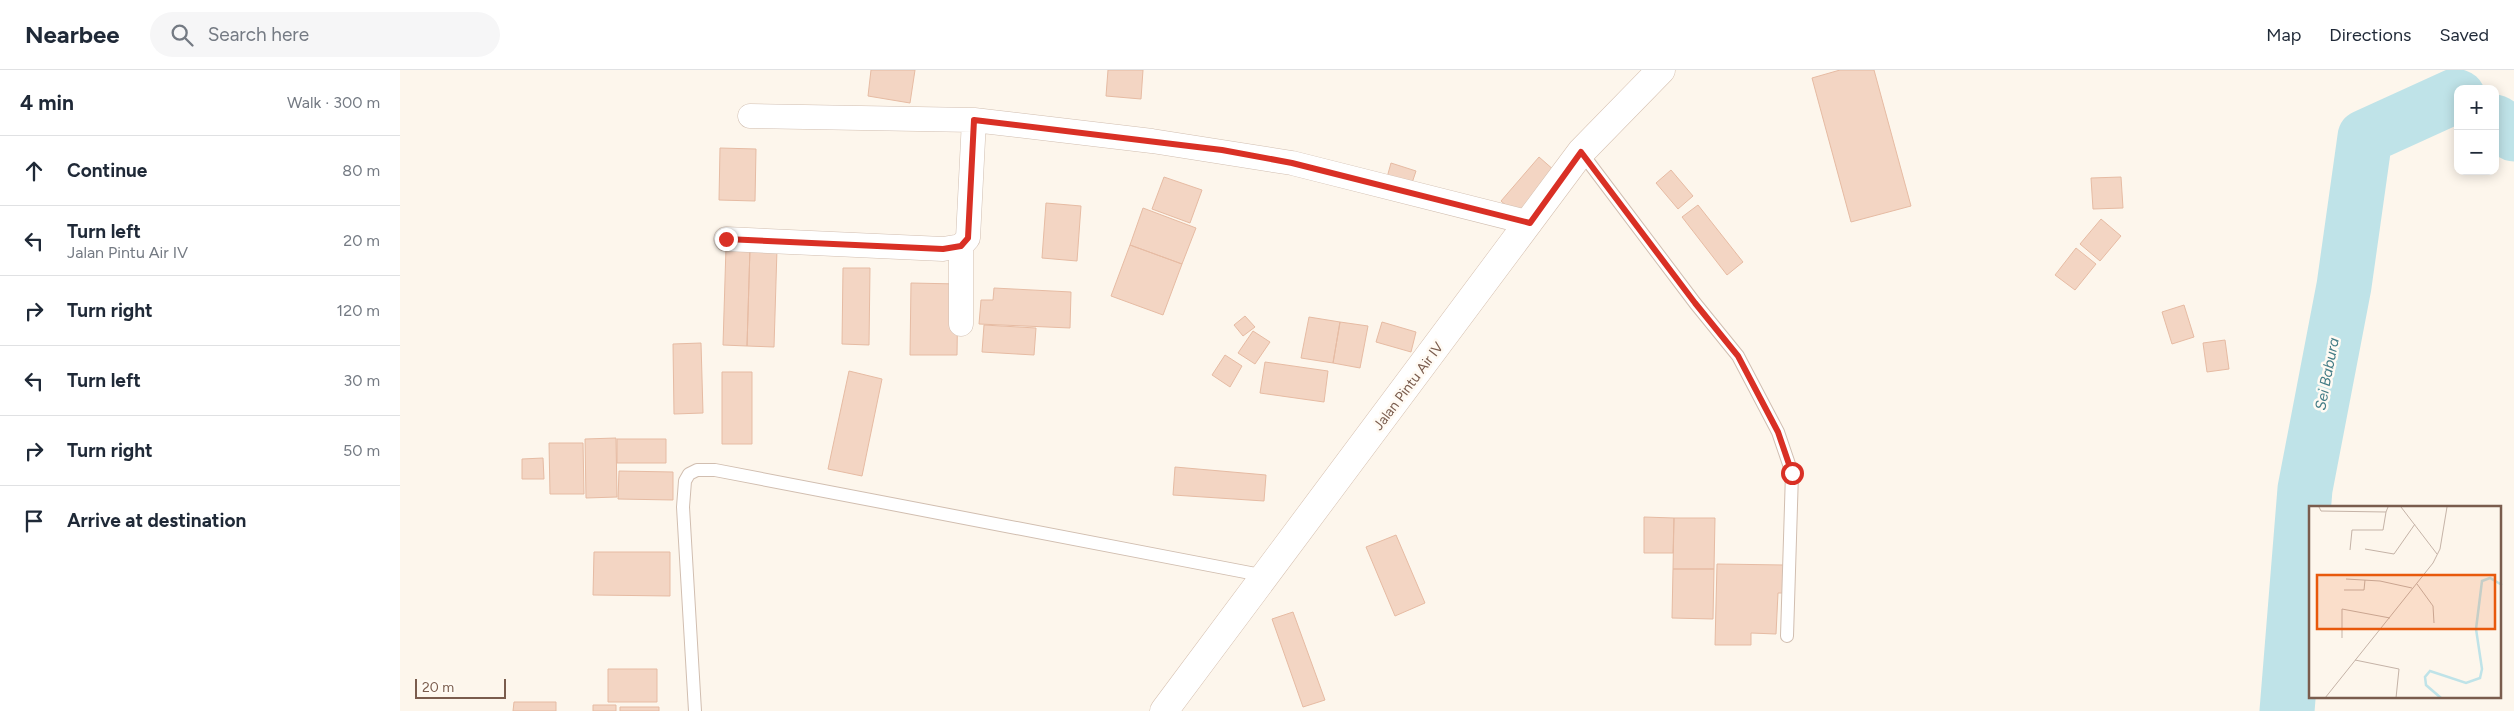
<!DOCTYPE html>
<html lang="en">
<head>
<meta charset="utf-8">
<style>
	body { margin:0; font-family:Figtree,sans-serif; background:#f6f6f7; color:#1f2937 }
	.controls { position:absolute; right:15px; top:15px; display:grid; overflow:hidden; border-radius:10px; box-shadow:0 2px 12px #0003 }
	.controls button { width:45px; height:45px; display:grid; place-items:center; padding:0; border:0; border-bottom:1px solid #e0e1e3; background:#fff; color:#1f2937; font:25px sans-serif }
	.scale { position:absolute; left:15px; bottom:12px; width:91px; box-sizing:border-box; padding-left:5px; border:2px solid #7a5c4d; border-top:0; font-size:14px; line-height:18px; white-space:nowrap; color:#7a5c4d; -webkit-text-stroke:4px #fffaf3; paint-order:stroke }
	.stop { position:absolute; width:15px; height:15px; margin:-11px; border:4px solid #d93025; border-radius:50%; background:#fff }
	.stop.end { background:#d93025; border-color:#fff; box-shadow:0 1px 5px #0008 }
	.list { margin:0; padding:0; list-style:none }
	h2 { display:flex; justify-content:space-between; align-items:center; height:65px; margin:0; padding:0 20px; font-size:21px }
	h2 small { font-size:16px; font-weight:400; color:#747a83 }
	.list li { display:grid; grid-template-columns:32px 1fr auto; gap:15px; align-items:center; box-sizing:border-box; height:70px; padding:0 20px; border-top:1px solid #e0e1e3 }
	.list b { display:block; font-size:19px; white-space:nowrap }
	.list p { margin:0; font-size:16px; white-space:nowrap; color:#747a83 }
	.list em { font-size:16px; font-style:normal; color:#747a83 }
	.icon { flex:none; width:28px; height:28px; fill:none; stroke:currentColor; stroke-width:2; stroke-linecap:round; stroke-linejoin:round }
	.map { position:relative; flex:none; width:2114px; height:641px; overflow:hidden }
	header { display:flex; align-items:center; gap:30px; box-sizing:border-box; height:70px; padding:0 25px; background:#fff; border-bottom:1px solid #e0e1e3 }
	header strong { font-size:24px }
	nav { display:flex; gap:28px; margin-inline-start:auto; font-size:18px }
	.search { width:350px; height:45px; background:#f6f6f7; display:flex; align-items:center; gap:12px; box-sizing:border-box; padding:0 18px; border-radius:28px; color:#747a83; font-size:19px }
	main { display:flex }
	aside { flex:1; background:#fff }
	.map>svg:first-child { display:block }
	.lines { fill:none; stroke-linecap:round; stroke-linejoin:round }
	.river { stroke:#bfe3e8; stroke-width:55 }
	.building { fill:#f3d5c3; stroke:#e6bba3 }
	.service-casing { stroke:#d1beb0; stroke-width:14 }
	.minor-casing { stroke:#d1beb0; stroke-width:25 }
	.secondary-casing { stroke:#d6c0b0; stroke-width:29 }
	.service { stroke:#fff; stroke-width:12 }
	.minor { stroke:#fff; stroke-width:24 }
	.secondary { stroke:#fff; stroke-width:28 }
	.route { stroke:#d93025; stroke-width:6 }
	.labels { text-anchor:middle; stroke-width:5; stroke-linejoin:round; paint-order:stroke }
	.street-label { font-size:14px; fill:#7a5c4d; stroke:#fffaf3 }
	.water-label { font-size:15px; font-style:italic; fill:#437c86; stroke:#fffaf3 }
	.inset-river { fill:none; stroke:#bfe3e8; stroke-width:2.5 }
	.inset-road { fill:none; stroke:#c5b3a7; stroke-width:1 }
	.view { fill:#e8590c; fill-opacity:0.15; stroke:#e8590c; stroke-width:2.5 }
	.inset-edge { fill:none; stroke:#7a5c4d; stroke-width:2.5 }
</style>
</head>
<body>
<header>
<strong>Nearbee</strong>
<div class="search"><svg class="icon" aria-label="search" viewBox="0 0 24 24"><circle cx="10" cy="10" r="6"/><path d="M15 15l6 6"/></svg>Search here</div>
<nav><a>Map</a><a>Directions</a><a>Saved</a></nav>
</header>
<main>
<aside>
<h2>4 min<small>Walk · 300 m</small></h2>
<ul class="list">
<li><svg class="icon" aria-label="ahead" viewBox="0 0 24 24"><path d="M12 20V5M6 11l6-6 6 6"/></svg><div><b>Continue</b></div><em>80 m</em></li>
<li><svg class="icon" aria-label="left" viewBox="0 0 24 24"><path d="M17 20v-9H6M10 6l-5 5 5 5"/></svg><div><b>Turn left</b><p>Jalan Pintu Air IV</p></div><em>20 m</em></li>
<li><svg class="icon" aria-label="right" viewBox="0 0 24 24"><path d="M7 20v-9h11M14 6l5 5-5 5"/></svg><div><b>Turn right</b></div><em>120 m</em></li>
<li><svg class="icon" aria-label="left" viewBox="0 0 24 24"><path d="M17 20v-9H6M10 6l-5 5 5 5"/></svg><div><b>Turn left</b></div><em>30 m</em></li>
<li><svg class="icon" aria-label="right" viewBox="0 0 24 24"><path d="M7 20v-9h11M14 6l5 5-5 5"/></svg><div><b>Turn right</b></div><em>50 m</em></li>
<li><svg class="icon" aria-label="arrive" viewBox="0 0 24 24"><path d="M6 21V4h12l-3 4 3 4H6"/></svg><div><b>Arrive at destination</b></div></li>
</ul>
</aside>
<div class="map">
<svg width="2114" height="641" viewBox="0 0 2114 641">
	<rect width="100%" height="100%" fill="#fdf6ec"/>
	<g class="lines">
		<!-- river -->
		<path class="river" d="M2095,52L2114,64
			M1887,641L1905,419L1944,216L1965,67L2055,26L2058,27"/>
	</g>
	<!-- building -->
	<path class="building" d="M471,0H515L510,33L468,26Z
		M708,0H743L741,29L706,26Z
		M1440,0H1474L1511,136L1451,152L1412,8Z
		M320,78L356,79L355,131L319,130Z
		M1139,87L1155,101L1117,145L1101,131Z
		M991,93L1016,101L1010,119L986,111Z
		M1271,100L1293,126L1278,139L1256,113Z
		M764,107L802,120L790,153L752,139Z
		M1721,107L1723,138L1693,139L1691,108Z
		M646,133L681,136L677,191L642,188Z
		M1298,135L1343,192L1327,205L1282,147Z
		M743,138L796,158L782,194L730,175Z
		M1701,149L1721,166L1700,191L1680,174Z
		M730,175L782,194L763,245L711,226Z
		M326,177L350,178L347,276L323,275Z
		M350,178L377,179L374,277L347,276Z
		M1676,178L1696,194L1675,220L1655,205Z
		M443,198H470L469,275L442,274Z
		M511,213L558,214L557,285H510Z
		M594,218L671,222L670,258L579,254L581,230H593Z
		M1784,235L1794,267L1772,274L1762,242Z
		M845,246L855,257L843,266L834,255Z
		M909,247L940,252L933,293L901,288Z
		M940,252L968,256L960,298L933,293Z
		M982,252L1016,262L1011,282L976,272Z
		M584,255L636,258L634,285L582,282Z
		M853,261L870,272L855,294L838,283Z
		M1825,270L1829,299L1807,302L1803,273Z
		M301,273L303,343L274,344L273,274Z
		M825,285L842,296L830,317L812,305Z
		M865,292L928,301L924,332L860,323Z
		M449,301L482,309L462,406L428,399Z
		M322,302H352V374H322Z
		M216,368L217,427L186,428L185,369Z
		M217,369H266V393H217Z
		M149,373H183L184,424H150Z
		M143,388L144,409H122V389Z
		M775,397L866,405L864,431L773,425Z
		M219,401L273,402V430L218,429Z
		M1244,447L1274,448L1273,483H1244Z
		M1274,448H1315L1314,499H1273Z
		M996,465L1025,533L995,546L966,477Z
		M194,482H270V526L193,525Z
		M1317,494L1384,495V523H1378L1376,564L1351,563V575H1315Z
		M1273,499H1314L1313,549L1272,548Z
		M893,542L925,630L903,637L872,549Z
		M208,599H257V632H208Z
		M114,632H156V641H113Z
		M193,635H216V641H193Z
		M220,637H259V641H220Z"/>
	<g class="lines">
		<!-- service casing -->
		<g class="service-casing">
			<path id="service" d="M1181,82L1295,233L1338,286L1378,362L1392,403L1387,566
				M295,641L283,437L285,411L289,404L297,400H315L866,506"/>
		</g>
		<!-- minor casing -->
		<g class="minor-casing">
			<path id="minor" d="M350,46L574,50L752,71L892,93L1130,153
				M326,169L543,179L561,176L568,168L574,50
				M561,176V254"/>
		</g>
		<!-- secondary casing -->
		<g class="secondary-casing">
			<path id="secondary" d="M764,641L1181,82L1261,0"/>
		</g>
		<!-- service -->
		<use href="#service" class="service"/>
		<!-- minor -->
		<use href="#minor" class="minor"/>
		<!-- secondary -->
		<use href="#secondary" class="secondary"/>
	</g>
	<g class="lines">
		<!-- route -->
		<path class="route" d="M326,169L543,179L561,176L568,168L574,50L822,80L892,93L1130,153L1181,82L1295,233L1338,286L1378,362L1392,403"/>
	</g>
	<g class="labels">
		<!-- street labels -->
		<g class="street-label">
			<text transform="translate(1008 316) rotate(-53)" y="5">Jalan Pintu Air IV</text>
		</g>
		<!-- water labels -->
		<g class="water-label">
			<text transform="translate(1927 304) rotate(-79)" y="5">Sei Babura</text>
		</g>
	</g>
	<!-- overview -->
	<g transform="translate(1909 436)">
		<rect width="192" height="192" fill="#fdf6ec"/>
		<path class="inset-river" d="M132,192L117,179L116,171L121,165L157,177L171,172L173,163L167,123L173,75L181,72L193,79"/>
		<path class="inset-road" d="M10,1L12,5L77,6L79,1M92,1L128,48M56,43L85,48L106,18M41,44L43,24H74L77,6M37,73L71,75L103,82M108,78L124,100L125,117M35,84H55L56,74M33,132V103L81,112M46,154L90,163L87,192M16,192L124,57L131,43L138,1"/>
		<path class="view" d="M8,69H186V123H8Z"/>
		<rect width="192" height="192" class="inset-edge"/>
	</g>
</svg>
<div class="controls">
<button>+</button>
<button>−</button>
</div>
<div class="scale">20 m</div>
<div class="stop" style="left:1392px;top:403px"></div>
<div class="stop end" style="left:326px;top:169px"></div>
</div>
</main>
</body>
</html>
